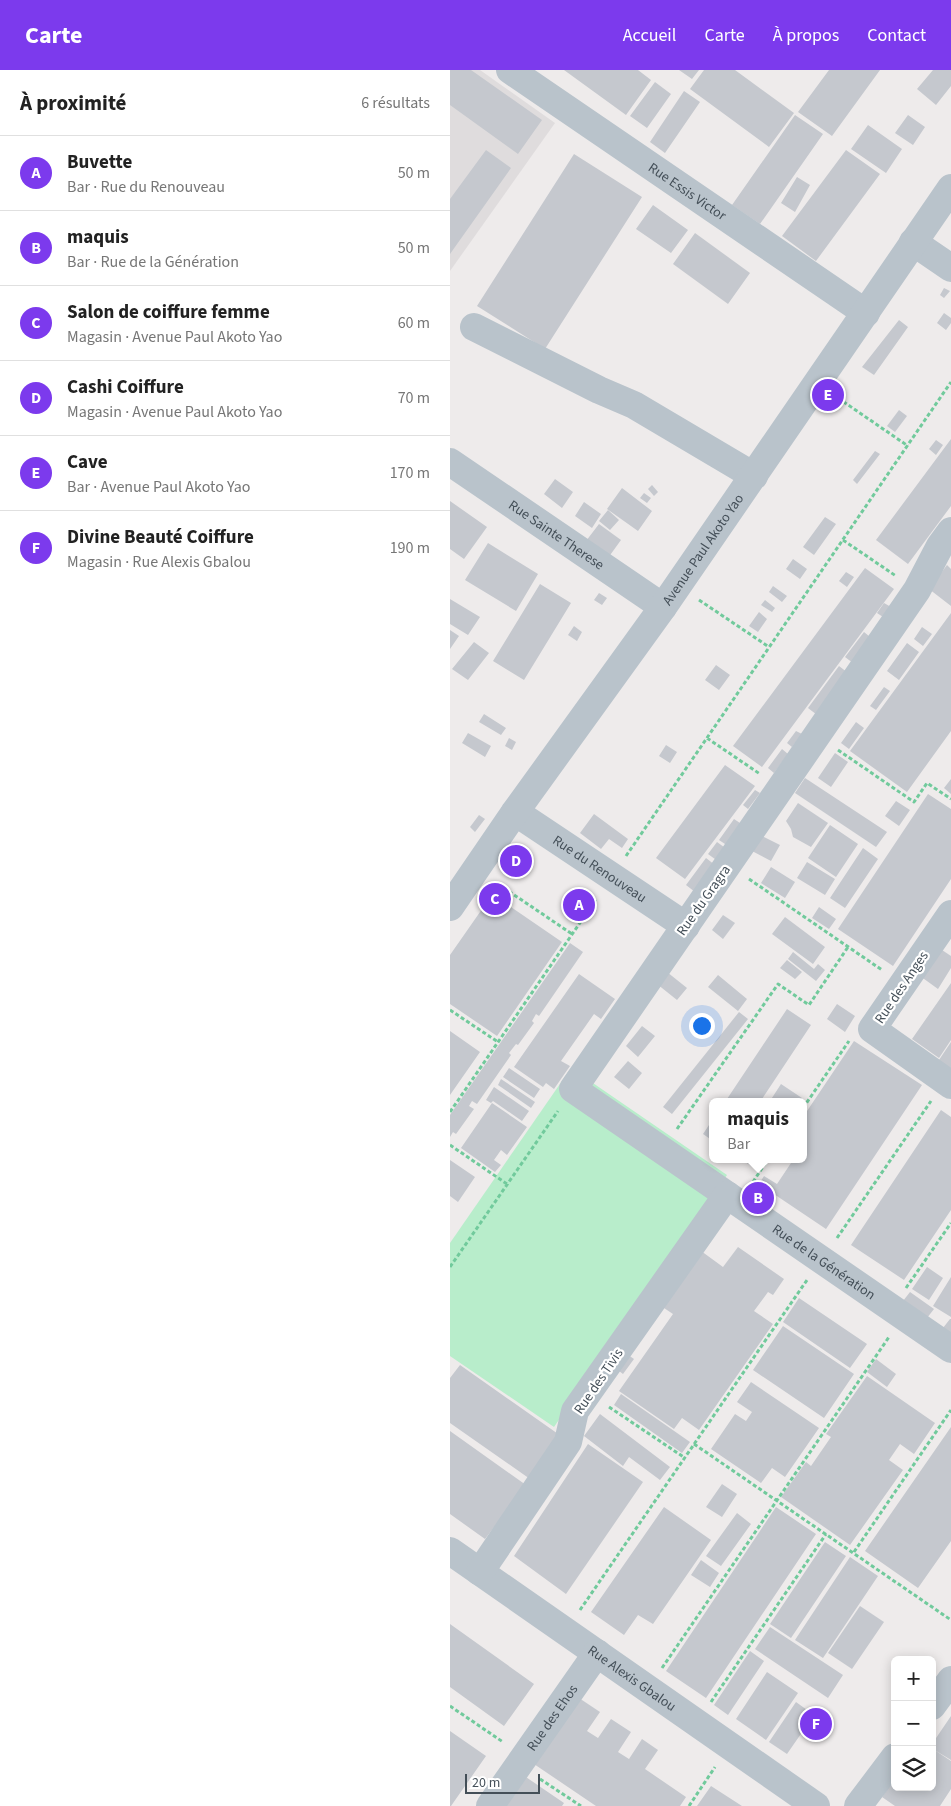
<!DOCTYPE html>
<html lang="fr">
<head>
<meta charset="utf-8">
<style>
	body { margin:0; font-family:"Source Sans 3",sans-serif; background:#f6f6f6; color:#222 }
	.controls { position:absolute; right:15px; bottom:15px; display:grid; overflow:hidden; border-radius:8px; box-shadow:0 2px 12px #0003 }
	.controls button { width:45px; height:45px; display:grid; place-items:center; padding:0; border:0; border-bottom:1px solid #e0e0e0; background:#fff; color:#222; font:25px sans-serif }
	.scale { position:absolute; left:15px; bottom:12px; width:75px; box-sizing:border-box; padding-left:5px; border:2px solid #444f58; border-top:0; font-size:14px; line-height:18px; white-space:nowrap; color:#444f58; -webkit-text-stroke:4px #fff; paint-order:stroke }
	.you { position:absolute; left:251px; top:955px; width:18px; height:18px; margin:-12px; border:4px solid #fff; border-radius:50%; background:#1a73e8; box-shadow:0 0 0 8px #1a73e833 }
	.badge { display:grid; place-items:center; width:32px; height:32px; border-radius:50%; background:#7c3aed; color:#fff; font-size:16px; font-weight:700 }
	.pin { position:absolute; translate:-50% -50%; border:2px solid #fff; box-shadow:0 1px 5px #0006 }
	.popup { position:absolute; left:259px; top:1028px; width:98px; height:65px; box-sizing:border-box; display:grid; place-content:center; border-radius:8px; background:#fff; filter:drop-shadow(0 1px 4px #0005); font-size:16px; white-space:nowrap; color:#767676 }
	.popup b { font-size:19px; color:#222 }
	.popup::after { content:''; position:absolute; left:50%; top:100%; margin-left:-10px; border:10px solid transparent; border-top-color:#fff }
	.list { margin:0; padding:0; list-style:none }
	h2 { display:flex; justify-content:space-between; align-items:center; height:65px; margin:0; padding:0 20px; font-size:21px }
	h2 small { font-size:16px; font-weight:400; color:#767676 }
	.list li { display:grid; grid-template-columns:32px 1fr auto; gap:15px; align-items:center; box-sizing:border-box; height:75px; padding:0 20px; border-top:1px solid #e0e0e0 }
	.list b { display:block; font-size:19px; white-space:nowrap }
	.list p { margin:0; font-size:16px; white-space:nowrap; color:#767676 }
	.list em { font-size:16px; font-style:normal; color:#767676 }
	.icon { flex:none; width:28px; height:28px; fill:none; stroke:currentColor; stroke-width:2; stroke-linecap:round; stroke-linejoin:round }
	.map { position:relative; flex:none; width:501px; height:1736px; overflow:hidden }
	header { display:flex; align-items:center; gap:30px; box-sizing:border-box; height:70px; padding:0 25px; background:#7c3aed; color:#fff }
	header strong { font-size:24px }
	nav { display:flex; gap:28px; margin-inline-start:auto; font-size:18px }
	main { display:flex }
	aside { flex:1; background:#fff }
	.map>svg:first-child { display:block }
	.education { fill:#dfdcdd }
	.green { fill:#b8edcb }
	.building { fill:#c5c8ce }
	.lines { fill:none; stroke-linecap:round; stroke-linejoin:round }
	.path { stroke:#71ca9c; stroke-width:3; stroke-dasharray:4 2.5; stroke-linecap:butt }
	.minor { stroke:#b9c3cb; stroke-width:28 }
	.labels { text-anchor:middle; stroke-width:4.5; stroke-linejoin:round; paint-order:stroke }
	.street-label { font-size:14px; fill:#444f58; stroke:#fff }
</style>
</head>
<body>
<header>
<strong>Carte</strong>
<nav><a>Accueil</a><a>Carte</a><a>À propos</a><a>Contact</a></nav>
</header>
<main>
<aside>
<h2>À proximité<small>6 résultats</small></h2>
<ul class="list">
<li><span class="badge">A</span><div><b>Buvette</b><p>Bar · Rue du Renouveau</p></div><em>50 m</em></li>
<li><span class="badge">B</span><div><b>maquis</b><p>Bar · Rue de la Génération</p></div><em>50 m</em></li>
<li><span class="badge">C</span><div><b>Salon de coiffure femme</b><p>Magasin · Avenue Paul Akoto Yao</p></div><em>60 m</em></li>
<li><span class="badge">D</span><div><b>Cashi Coiffure</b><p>Magasin · Avenue Paul Akoto Yao</p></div><em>70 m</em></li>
<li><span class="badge">E</span><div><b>Cave</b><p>Bar · Avenue Paul Akoto Yao</p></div><em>170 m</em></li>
<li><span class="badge">F</span><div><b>Divine Beauté Coiffure</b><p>Magasin · Rue Alexis Gbalou</p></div><em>190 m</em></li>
</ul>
</aside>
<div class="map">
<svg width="501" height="1736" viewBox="0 0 501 1736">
	<rect width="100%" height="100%" fill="#eeebeb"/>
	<!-- education -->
	<path class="education" d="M0,0H30L105,53L0,201Z"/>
	<!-- green -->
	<path class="green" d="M121,998L277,1105L104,1357L0,1286V1173Z"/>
	<!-- building -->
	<path class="building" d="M0,0H21L92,50L68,84L0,35Z
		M114,0H188L201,10L176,45Z
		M229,0H249L242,9Z
		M254,0H285L344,43L319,77L240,19Z
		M379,0H430L382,66L348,42Z
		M483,0H501V16L486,35L467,19Z
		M205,12L221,24L197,58L180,46Z
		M234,21L250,32L215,83L200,72Z
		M345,45L373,64L310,154L282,135Z
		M458,45L475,57L463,75L445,63Z
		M418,55L452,79L436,103L401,79Z
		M36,80L61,98L0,184V129Z
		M396,80L430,104L366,191L332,166Z
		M124,84L192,127L95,279L27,236Z
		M347,107L360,115L345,142L331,133Z
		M203,135L238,160L221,183L186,159Z
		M245,163L300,203L278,234L223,194Z
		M494,218L500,221L494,228L490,225Z
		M494,243L501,248V253L496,260L487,253Z
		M449,250L458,257L424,305L412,297Z
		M449,340L457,346L445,362L437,356Z
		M501,369V436L458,494L426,470Z
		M486,370L493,375L486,385L479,379Z
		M425,381L430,384L407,414L403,410Z
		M105,409L123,422L112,438L94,424Z
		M202,415L208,422L204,426L198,419Z
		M172,418L202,441L188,461L157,439Z
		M194,423L201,428L197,433L190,428Z
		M0,431L37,457L14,489L0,479Z
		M134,432L151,444L142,458L125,446Z
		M158,440L169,450L160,460L149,451Z
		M375,447L386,454L364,485L353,477Z
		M149,454L171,470L158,488L136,471Z
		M38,473L88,504L66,541L15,510Z
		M343,489L357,499L350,509L336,499Z
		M497,495L501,499V536L479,519Z
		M415,498L444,519L312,697L283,676Z
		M396,502L404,507L397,517L389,511Z
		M90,514L121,533L74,610L43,591Z
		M323,516L337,526L332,532L319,522Z
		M149,523L157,528L152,535L144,530Z
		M0,529L30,547L18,565L0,554Z
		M315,530L325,538L322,542L311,535Z
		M434,533L441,537L433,547L427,543Z
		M309,542L317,549L308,562L299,556Z
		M501,543V661L457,722L400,681Z
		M124,556L132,562L127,571L118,565Z
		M472,557L482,564L473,576L464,569Z
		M0,560L9,566L0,579Z
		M414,562L425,571L407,596L395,587Z
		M24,572L39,583L18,610L2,599Z
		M457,573L469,582L449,610L437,601Z
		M266,595L280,605L269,620L255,610Z
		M389,596L402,606L371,648L358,638Z
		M434,617L440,621L426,640L420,636Z
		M34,644L56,658L51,665L29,652Z
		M406,652L414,658L399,679L391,673Z
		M346,661L352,664L342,677L337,673Z
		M18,663L41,676L35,687L12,673Z
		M59,668L66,672L62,680L55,676Z
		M216,675L227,682L220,693L209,686Z
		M332,679L338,684L324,703L318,698Z
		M385,683L398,692L381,717L368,708Z
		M275,695L305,716L235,809L206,788Z
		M355,708L437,762L426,777L345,723Z
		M501,709V724L494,718Z
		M305,720L310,723L298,739L293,735Z
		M478,724L501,739V809L443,896L388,859Z
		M446,731L460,740L449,756L435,746Z
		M348,733L378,753L361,777L343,767L341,759L336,751Z
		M144,744L178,769L172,778L159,769L151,779L130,763Z
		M29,745L35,749L25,762L20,757Z
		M284,749L293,755L278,776L269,770Z
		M380,755L408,774L386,807L358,788Z
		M310,765L330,775L321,791L302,781Z
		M267,772L278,780L269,792L258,784Z
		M413,778L428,789L395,838L380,828Z
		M256,788L265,795L245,822L236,815Z
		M357,792L385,809L375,825L347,808Z
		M321,797L345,812L335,828L311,813Z
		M52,831L112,872L47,966L0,934V885L37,832L47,839Z
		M369,837L386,849L379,859L362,848Z
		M273,845L285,853L273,869L262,860Z
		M335,847L375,877L363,894L322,864Z
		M120,873L133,882L89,946L86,944L82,951L84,953L68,975L66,974L59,983L61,985L27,1034L22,1031L19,1036L24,1039L6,1064L3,1062L0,1067V1045Z
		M489,878L501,886V898L488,919L470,906Z
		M343,882L364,899L368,894L375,900L366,911L338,889Z
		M337,890L352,902L345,909L330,898Z
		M217,902L237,918L227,930L207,914Z
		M129,904L165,929L151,949L144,944L111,991L120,996L104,1019L96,1013L93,1017L64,997Z
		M268,905L297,929L288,941L258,917Z
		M501,913V970L489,988L462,969Z
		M387,934L405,946L395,962L377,949Z
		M337,939L361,955L310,1032H275Z
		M289,942L298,949L222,1044L213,1037Z
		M192,956L205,966L188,987L176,976Z
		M0,961L30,982L0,1025Z
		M404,971L472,1015L376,1159L309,1114L314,1106L327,1114L341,1093L336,1089H353V1047Z
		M501,972V1002L487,993Z
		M178,991L192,1003L179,1019L164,1007Z
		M59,998L90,1019L84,1028L53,1007Z
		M51,1009L85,1032L81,1038L48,1015Z
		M331,1014L352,1028L350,1032L320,1031Z
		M44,1017L79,1041L72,1051L43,1031L41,1033L36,1030Z
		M42,1033L77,1057L57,1085L51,1080L44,1090L51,1095L45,1102L11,1078Z
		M491,1040L501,1047V1140L454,1210L401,1175Z
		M263,1049V1071L253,1064Z
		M291,1089H309L304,1098Z
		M0,1090L25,1107L8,1132L0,1126Z
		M288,1177L334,1209L323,1225L318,1222L304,1241L323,1254L249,1360L232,1348L224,1359L169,1321L223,1244L208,1234L247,1178L273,1197Z
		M477,1197L493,1208L479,1230L462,1219Z
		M501,1207V1247L483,1236Z
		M460,1222L484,1239L477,1248L453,1231Z
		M349,1228L417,1274L400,1298L333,1252Z
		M500,1249H501V1272L489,1263Z
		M333,1256L404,1304L374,1348L303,1300Z
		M171,1280L184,1289L173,1304L160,1294Z
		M426,1289L446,1304L437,1317L417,1302Z
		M10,1295L111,1366L80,1409L0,1353V1308Z
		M417,1306L485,1353L464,1384L450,1374L439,1390L453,1400L400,1475L331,1427L356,1392L361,1396L381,1367L376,1364Z
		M301,1312L369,1358L335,1407L322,1398L311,1413L261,1379L285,1344L296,1351L302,1342L287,1332Z
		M171,1324L240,1372L232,1383L164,1335Z
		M150,1344L220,1397L210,1410L179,1387L173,1396L134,1366Z
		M501,1357V1471L468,1518L415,1481Z
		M0,1361L76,1415L35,1469L0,1444Z
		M138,1374L193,1412L116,1524L64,1486Z
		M272,1414L287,1424L272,1447L256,1437Z
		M214,1437L261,1470L203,1554L188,1545L174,1565L141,1542Z
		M326,1437L366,1464L256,1628L216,1601Z
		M287,1443L301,1454L271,1496L256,1486Z
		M375,1472L396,1486L341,1568L320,1554Z
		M400,1487L428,1506L373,1588L345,1570Z
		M251,1490L269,1503L260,1517L241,1505Z
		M410,1536L434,1552L402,1599L378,1583Z
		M0,1554L84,1614L54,1656L0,1617Z
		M320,1557L393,1605L378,1628L305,1579Z
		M300,1581L314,1591L278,1645L264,1635Z
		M317,1602L348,1623L316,1670L286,1649Z
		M126,1626L150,1642L137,1661L148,1668L161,1649L181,1662L168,1682L179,1689L192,1669L208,1680L195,1699L236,1727L230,1736H146L81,1692Z
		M346,1632L364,1645L337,1684L319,1672Z
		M501,1646V1690L483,1679L501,1691V1719L490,1736H445L432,1727L445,1708V1717H482V1674Z
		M0,1661L36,1686L1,1736H0Z
		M70,1703L114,1733L112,1736H48Z
		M261,1716L292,1736H247Z"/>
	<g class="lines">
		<!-- path -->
		<path class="path" d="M388,328L458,376
			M393,470L446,506
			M249,530L319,577
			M257,668L310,704
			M388,680L464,732L477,713L501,729
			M176,786L501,312
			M299,809L432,900
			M48,814L122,864
			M0,940L48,972
			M353,1038L399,971
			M0,1042L147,828
			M227,1059L328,914L359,935L398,877
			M0,1075L57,1114
			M303,1112L318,1089
			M387,1168L481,1031
			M0,1197L108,1041
			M456,1218L501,1153
			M159,1337L235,1388
			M244,1374L501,1550
			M404,1482L501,1340
			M130,1540L357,1210
			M212,1598L439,1267
			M261,1632L376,1464
			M0,1636L53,1672
			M90,1709L131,1736
			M239,1736L265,1697"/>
		<!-- minor -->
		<g class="minor">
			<path id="s1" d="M60,0L416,243"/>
			<path d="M463,172L501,198"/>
			<path d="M24,257L149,320L184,335L304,406"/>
			<path id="s2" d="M0,392L213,537"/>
			<path id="s3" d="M501,461L490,476L467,520L123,1019L501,1279"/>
			<path id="s4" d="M65,742L236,856"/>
			<path id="s5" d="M0,837L65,742L213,537L501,118"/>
			<path d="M501,844L422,959L501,1015"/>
			<path id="s6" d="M0,1481L366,1736"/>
			<path d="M30,1502L118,1372L125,1341L277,1125"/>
			<path d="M482,1636L501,1610"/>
			<path id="s7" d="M40,1736L147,1583"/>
			<path d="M408,1736L445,1687"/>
		</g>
	</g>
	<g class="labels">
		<!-- street labels -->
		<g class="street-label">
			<text dy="5" stroke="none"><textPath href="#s1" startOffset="215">Rue Essis Victor</textPath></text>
			<text dy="5" stroke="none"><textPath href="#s2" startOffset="129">Rue Sainte Therese</textPath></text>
			<text dy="5" stroke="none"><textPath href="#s5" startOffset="438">Avenue Paul Akoto Yao</textPath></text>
			<text dy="5" stroke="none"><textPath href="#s4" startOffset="102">Rue du Renouveau</textPath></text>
			<text transform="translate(253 830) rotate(-55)" y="5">Rue du Gragra</text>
			<text transform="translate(451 917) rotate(-56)" y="5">Rue des Anges</text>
			<text dy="5" stroke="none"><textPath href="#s3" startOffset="979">Rue de la Génération</textPath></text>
			<text transform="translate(148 1311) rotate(-56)" y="5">Rue des Tivis</text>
			<text dy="5" stroke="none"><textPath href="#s6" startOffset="222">Rue Alexis Gbalou</textPath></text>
			<text dy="5" stroke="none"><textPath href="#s7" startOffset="108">Rue des Ehos</textPath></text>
		</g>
	</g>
</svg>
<div class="controls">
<button>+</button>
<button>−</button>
<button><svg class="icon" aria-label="layers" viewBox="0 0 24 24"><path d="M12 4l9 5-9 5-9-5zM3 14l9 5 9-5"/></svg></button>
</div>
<div class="scale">20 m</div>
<div class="you"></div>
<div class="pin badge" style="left:129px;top:835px">A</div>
<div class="pin badge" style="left:308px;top:1128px">B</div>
<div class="popup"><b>maquis</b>Bar</div>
<div class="pin badge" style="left:45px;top:829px">C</div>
<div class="pin badge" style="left:66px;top:791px">D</div>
<div class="pin badge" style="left:378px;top:325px">E</div>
<div class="pin badge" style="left:366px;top:1654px">F</div>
</div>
</main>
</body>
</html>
